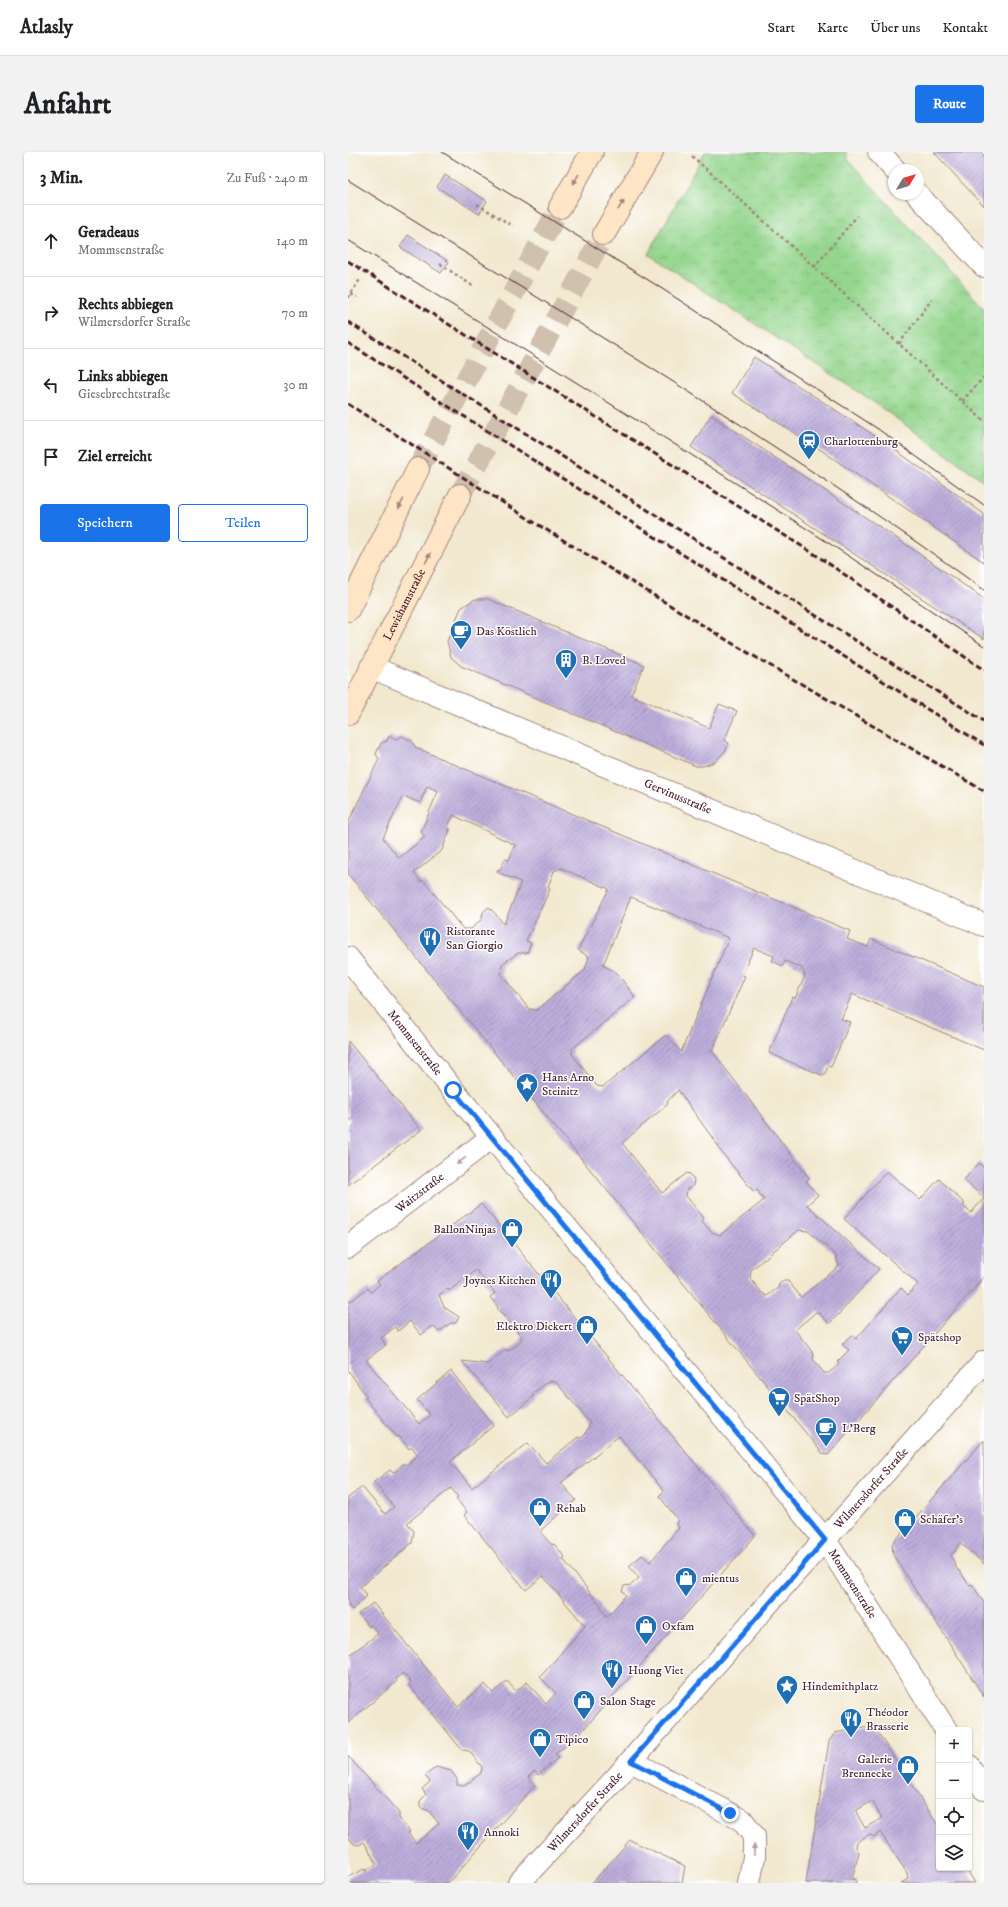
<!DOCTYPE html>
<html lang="de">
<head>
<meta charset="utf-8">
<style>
	body { margin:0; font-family:"IM FELL DW Pica",serif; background:#f2f2f2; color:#202124 }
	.controls { position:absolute; right:12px; bottom:12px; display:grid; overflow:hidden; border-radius:4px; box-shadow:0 1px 3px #0004 }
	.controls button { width:36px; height:36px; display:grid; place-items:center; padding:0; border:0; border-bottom:1px solid #e0e0e0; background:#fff; color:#202124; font:20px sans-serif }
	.compass { position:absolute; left:540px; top:12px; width:36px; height:36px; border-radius:50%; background:#fff; box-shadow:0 1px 3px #0004; rotate:52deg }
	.stop { position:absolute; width:12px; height:12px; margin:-9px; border:3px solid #1a73e8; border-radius:50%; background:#fff }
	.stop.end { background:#1a73e8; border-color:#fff; box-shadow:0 1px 4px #0008 }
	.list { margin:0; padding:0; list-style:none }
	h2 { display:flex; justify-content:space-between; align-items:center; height:52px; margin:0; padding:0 16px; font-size:17px }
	h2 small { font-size:13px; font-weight:400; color:#757577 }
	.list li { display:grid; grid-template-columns:26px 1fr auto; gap:12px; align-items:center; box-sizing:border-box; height:72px; padding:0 16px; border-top:1px solid #e0e0e0 }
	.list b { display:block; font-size:15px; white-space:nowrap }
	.list p { margin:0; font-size:13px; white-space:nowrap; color:#757577 }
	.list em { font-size:13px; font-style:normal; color:#757577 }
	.actions { display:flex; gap:8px; padding:12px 16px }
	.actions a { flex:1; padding:9px 0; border:1px solid #1a73e8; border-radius:4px; text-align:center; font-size:14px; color:#1a73e8 }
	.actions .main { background:#1a73e8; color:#fff }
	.icon { flex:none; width:22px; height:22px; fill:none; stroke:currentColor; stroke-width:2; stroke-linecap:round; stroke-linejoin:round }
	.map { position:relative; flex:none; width:636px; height:1731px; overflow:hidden; border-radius:4px }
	header { display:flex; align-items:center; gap:24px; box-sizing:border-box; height:56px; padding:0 20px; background:#fff; border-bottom:1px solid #e0e0e0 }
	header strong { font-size:19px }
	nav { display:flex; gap:22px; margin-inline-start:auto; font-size:14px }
	.intro { display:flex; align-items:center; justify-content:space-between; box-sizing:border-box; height:96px; padding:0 24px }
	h1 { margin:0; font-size:28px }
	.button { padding:10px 18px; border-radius:4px; background:#1a73e8; color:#fff; font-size:14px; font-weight:700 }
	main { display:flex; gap:24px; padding:0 24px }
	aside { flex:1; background:#fff; border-radius:4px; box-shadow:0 1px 3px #0004 }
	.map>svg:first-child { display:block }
	.park { fill:url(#park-crowns); stroke:#707a5c }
	.building { fill:url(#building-hatch); fill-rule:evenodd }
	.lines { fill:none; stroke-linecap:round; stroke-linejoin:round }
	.secondary-tunnel { stroke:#d0c0ae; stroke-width:22; stroke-dasharray:22 11; stroke-linecap:butt }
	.minor-casing { stroke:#9e847d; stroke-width:24 }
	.secondary-casing { stroke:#9e847d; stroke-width:24 }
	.path { stroke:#9e847d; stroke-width:2.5; stroke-dasharray:3 3; stroke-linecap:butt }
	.minor { stroke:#fff; stroke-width:22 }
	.secondary { stroke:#fee5c5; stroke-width:22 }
	.tram { stroke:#4a1f2b; stroke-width:1 }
	.rail { stroke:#4a1f2b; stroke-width:3; stroke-dasharray:6 3; stroke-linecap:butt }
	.oneway { fill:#a48278 }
	.oneway2 { fill:#ae9aa0 }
	.route { stroke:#1a73e8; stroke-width:5 }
	.labels { text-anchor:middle; stroke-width:3; stroke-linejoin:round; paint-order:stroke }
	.poi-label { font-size:12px; fill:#4a1f2b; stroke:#fff; text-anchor:start }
	.street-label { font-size:12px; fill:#4a1f2b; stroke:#fff }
</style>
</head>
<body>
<header>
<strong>Atlasly</strong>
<nav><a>Start</a><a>Karte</a><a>Über uns</a><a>Kontakt</a></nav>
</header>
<div class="intro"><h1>Anfahrt</h1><a class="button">Route</a></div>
<main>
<aside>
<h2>3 Min.<small>Zu Fuß · 240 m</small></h2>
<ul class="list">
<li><svg class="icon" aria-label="ahead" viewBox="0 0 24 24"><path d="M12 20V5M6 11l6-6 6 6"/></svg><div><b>Geradeaus</b><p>Mommsenstraße</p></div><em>140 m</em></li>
<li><svg class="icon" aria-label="right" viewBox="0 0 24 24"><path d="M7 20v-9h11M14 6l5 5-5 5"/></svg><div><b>Rechts abbiegen</b><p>Wilmersdorfer Straße</p></div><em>70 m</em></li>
<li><svg class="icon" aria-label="left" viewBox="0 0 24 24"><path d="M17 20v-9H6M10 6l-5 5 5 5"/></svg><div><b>Links abbiegen</b><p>Giesebrechtstraße</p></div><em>30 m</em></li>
<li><svg class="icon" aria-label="arrive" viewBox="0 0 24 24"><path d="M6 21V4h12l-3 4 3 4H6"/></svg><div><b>Ziel erreicht</b></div></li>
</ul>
<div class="actions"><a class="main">Speichern</a><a>Teilen</a></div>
</aside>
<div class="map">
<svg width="636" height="1731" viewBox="0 0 636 1731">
	<defs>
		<pattern id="park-crowns" width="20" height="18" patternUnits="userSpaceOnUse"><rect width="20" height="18" fill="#95d68e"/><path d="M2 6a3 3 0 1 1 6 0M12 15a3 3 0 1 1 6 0" fill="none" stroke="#82b77b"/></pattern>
		<pattern id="building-hatch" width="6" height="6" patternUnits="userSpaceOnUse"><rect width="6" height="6" fill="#bcaddb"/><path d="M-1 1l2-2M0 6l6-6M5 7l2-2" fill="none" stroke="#9b8cb2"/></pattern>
	</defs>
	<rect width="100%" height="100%" fill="#fff"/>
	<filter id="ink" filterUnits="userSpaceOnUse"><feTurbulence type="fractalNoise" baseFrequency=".025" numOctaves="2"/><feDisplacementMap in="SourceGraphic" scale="8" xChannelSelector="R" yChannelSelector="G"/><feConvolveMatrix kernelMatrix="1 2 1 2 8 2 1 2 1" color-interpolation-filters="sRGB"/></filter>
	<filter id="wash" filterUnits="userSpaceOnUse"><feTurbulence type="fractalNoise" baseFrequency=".012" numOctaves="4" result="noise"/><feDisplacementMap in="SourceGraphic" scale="16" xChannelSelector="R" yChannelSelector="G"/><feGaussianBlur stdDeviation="0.9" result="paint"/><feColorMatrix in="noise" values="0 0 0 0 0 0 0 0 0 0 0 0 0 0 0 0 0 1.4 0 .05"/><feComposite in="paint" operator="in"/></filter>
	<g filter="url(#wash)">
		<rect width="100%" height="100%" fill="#f2e8cf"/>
		<!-- park -->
		<path class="park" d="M357,0H498L500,8L636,156V329L514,242L300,102Z"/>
		<g id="blocks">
			<!-- building -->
			<path class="building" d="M586,0H636V54L617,34Z
				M97,23L139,49L131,62L89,35Z
				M60,83L101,110L93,121L52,95Z
				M406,205L535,289L636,362V410L470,296L384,241Z
				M363,263L547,385L636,447V487L343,295Z
				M127,447H140L296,513L283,543L361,576L371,552L389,559L376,589L381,591L377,599L367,610L355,614H348L113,514L103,505L99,489L113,456Z
				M41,584L48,587L54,584L64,589L67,595L103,611L502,779L499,787L520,795L523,787L636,835V898L504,842L493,867L502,870L483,915L480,914L476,924L421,901L444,845L447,846L457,824L454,816L437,809L435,814L424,809L426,804L406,796L394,823L397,824L364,899L461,1026L458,1029L470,1043L459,1053L531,1117L490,1163L481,1172L471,1161L468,1160L447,1178L466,1202L465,1207L476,1221H481L491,1212L489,1210L501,1198L494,1192L504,1183L508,1187L553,1136L560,1143L570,1132L496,1067L539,1019L572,1048L591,1027L617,1052L615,1054L623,1061L636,1046V1125L480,1303L475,1302L0,722V671L31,607L28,602L33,591L39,589ZM79,634L90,639L73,680L77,685L51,706L35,686L55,644L72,651ZM105,663L167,693L161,708L157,707L152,718L150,717L149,720L173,730L156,772L141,755L135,760L134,767L123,777H115L75,728L73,730L66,721L94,698L102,678L99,677ZM213,716L261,737L230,798L241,805L237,818L189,858L181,857L153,822L154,812L170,801H179L183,791L178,789L202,737L200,735L206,719ZM283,745L381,786L333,900L318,883L255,935L249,934L224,902V897L287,845L269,821L255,813ZM330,938L371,995L370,996L406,1040L409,1038L416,1048L372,1083L363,1080L353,1068L356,1066L338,1044L339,1037L345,1034L346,1028L342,1022L339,1021L314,1041L274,991L320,952L319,950ZM451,1078L460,1079L487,1102L491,1114L453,1145L440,1129H435L430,1133L431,1135L419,1144L414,1141L402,1126L403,1118Z
				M0,889L73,978L0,1033V971L3,968L0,965Z
				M631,1011L636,1016V1046L616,1028Z
				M133,1052L407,1384L227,1587L207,1602L211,1605L190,1623L187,1619L180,1625L187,1633L100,1731H0V1725L16,1717L17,1719L29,1712L16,1690L11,1693L6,1692L1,1686L0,1687V1604L51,1661V1666L62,1680L60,1681L68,1691L91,1672L80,1658L75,1657L72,1654V1649L78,1643L74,1637L82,1630L77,1624L88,1615L103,1619L109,1627V1633L116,1634L133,1621L134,1615L121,1599L114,1598L61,1533L63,1530L55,1521L48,1527L49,1529L0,1571V1504L30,1482L23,1473L21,1475L10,1462L25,1451L110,1555L137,1532L145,1541L159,1529L168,1539L179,1530L198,1552L208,1541L192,1525L237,1474L195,1424L178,1438L116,1363L119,1360L108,1347L110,1345L103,1336L59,1371L66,1379L64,1391L12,1435L19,1444L4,1458L0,1453V1346L14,1335L37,1362L46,1355L26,1330L42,1318L45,1321L56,1311L58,1313L70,1303L64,1295L61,1297L51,1284L49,1285L17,1246L19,1245L0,1218V1151L20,1136L23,1140L32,1132L29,1129ZM128,1118L147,1141L142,1145L150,1155L149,1156L174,1185L171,1191L160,1199L158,1197L140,1212L114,1209L161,1265L186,1244L184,1242L201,1229L208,1230L242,1271L237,1283L233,1286L230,1285L198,1311L180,1291L124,1336L102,1310L146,1273L103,1219L69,1248L82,1263L71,1272L18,1208L38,1193L33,1186L47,1175L50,1179L62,1169L73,1183L85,1174L91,1180L103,1171H108L111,1165L96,1155L91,1143L100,1137L101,1139ZM271,1284L316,1339L311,1344L331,1369L328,1371L331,1376L302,1410L294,1403L281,1414L291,1426L283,1433L276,1434L274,1439L278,1443L259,1465L252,1455L253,1454L215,1407L217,1405L206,1392L204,1393L194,1382V1377L228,1348L213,1331Z
				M636,1288V1412L613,1391L603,1403L610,1419L611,1418L621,1433L624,1432L636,1451V1545L545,1403L544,1392Z
				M525,1573L591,1675V1716H618L627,1731H553L560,1727L559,1721L532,1680L526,1685L522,1682L509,1690L508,1695L511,1700L504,1727L508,1728V1731H458L481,1589L487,1581ZM524,1649L534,1666L517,1676L509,1662V1658Z
				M282,1688L337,1714L334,1731H244Z"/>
		</g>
	</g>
	<g filter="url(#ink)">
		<use href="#blocks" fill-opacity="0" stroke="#9e847d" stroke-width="1"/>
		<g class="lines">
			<!-- secondary-tunnel -->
			<path class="secondary-tunnel" d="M70,317L212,55
				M112,343L256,82"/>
			<!-- minor casing -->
			<g class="minor-casing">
				<g id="minor">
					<path d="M531,0L547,18"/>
					<path d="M569,42L636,114"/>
					<path id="s1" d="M23,515L636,773"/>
					<path id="s2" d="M0,806L105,938L477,1388L598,1578"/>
					<path id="s3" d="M0,1095L144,985"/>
					<path d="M283,1609L394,1668L406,1684V1705L401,1731"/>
					<path d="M621,1614L636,1637"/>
					<path id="s4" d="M171,1731L269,1625L444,1424L636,1210"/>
				</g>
			</g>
			<!-- secondary casing -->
			<g class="secondary-casing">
				<g id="secondary">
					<path d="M212,55L244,0"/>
					<path d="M256,82L304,0"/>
					<path d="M0,458L70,317"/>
					<path id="s5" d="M0,562L112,343"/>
				</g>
			</g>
			<!-- path -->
			<path class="path" d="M344,4L636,269
				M129,52L165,74
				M92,112L125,134
				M466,115L509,64
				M3,142L9,145
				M0,146L13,126
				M551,192L584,147
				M614,249L636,225"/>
			<!-- minor -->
			<use href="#minor" class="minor"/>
			<!-- secondary -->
			<use href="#secondary" class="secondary"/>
			<!-- tram -->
			<path class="tram" d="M94,0L305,131L530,277L636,353
				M0,28C214,162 432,290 636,438
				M0,88C213,221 428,353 636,494"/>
			<!-- rail -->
			<path class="rail" d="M0,109L471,405L636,518
				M0,170L636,569
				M0,191L636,593
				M0,252L184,369L387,493L636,639"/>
		</g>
		<!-- one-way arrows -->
		<defs><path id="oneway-solid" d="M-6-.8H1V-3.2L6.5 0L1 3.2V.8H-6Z"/></defs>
		<g class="oneway">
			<use href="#oneway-solid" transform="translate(228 27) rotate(120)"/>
			<use href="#oneway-solid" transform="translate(273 53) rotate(-59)"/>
			<use href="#oneway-solid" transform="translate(53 352) rotate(117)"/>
			<use href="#oneway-solid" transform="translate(80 406) rotate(-63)"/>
		</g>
		<g class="oneway2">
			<use href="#oneway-solid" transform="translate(113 1009) rotate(143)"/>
			<use href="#oneway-solid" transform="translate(406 1698) rotate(-90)"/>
		</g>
	</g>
	<g class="lines" filter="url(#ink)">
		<!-- route -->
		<path class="route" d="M105,938L477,1388L283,1609L382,1661"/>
	</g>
	<!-- icons -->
	<defs>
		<g id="station-pin" transform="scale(1.15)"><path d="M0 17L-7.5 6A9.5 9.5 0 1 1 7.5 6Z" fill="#1f6fb2" stroke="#fff"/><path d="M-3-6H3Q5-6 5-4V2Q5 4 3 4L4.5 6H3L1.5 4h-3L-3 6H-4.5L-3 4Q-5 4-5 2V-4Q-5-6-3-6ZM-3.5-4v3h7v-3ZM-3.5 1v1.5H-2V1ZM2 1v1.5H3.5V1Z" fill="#fff"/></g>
		<g id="cafe-pin" transform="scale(1.15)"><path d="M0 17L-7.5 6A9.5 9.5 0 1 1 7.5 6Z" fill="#1f6fb2" stroke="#fff"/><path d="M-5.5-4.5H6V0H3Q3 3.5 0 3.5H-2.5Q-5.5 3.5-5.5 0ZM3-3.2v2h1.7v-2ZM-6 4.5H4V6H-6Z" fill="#fff"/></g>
		<g id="building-pin" transform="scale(1.15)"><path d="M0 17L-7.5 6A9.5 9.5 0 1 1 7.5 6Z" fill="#1f6fb2" stroke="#fff"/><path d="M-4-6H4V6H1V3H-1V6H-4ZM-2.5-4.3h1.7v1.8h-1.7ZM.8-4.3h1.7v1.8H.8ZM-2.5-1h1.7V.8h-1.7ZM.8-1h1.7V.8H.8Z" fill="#fff"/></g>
		<g id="restaurant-pin" transform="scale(1.15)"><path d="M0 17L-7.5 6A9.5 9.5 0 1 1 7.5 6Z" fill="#1f6fb2" stroke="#fff"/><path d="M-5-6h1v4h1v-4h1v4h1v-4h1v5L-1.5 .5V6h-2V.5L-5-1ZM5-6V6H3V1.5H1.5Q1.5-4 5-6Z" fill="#fff"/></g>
		<g id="sight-pin" transform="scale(1.15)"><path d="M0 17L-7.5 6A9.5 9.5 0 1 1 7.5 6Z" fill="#1f6fb2" stroke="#fff"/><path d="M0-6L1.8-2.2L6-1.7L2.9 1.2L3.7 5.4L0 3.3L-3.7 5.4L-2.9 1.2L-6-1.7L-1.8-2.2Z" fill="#fff"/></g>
		<g id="shop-pin" transform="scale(1.15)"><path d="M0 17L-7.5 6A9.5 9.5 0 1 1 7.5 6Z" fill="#1f6fb2" stroke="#fff"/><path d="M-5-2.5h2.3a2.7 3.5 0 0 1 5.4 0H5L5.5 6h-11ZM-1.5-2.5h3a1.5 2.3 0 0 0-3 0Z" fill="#fff"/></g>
		<g id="supermarket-pin" transform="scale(1.15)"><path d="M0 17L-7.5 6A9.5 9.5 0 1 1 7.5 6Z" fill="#1f6fb2" stroke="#fff"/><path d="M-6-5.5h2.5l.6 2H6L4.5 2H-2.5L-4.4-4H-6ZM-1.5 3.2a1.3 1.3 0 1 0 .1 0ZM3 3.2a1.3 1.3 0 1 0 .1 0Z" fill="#fff"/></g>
	</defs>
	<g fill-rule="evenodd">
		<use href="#station-pin" x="461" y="289"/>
		<use href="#cafe-pin" x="113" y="479"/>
		<use href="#building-pin" x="218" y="508"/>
		<use href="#restaurant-pin" x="82" y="786"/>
		<use href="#sight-pin" x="179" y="932"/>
		<use href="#shop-pin" x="164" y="1077"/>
		<use href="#restaurant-pin" x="203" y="1128"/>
		<use href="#shop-pin" x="239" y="1174"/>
		<use href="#supermarket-pin" x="554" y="1185"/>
		<use href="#supermarket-pin" x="431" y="1246"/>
		<use href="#cafe-pin" x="478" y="1276"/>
		<use href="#shop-pin" x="192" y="1356"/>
		<use href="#shop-pin" x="557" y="1367"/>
		<use href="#shop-pin" x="338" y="1426"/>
		<use href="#shop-pin" x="298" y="1474"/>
		<use href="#restaurant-pin" x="264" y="1518"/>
		<use href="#sight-pin" x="439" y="1534"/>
		<use href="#shop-pin" x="236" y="1549"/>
		<use href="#restaurant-pin" x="503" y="1567"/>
		<use href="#shop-pin" x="192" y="1587"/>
		<use href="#shop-pin" x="560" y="1614"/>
		<use href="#restaurant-pin" x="120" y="1680"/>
	</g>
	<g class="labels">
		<!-- poi labels -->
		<g class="poi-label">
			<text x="476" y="293">Charlottenburg</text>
			<text x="128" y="483">Das Köstlich</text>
			<text x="234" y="512">B. Loved</text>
			<text x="98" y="783">Ristorante<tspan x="98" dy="14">San Giorgio</tspan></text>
			<text x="194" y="929">Hans Arno<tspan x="194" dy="14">Steinitz</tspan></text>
			<text x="148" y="1081" text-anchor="end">BallonNinjas</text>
			<text x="188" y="1132" text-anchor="end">Joynes Kitchen</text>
			<text x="224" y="1178" text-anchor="end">Elektro Dickert</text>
			<text x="570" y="1189">Spätshop</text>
			<text x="446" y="1250">SpätShop</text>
			<text x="494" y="1280">L’Berg</text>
			<text x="208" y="1360">Rehab</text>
			<text x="572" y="1371">Schäfer's</text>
			<text x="354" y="1430">mientus</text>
			<text x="314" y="1478">Oxfam</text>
			<text x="280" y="1522">Huong Viet</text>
			<text x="454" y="1538">Hindemithplatz</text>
			<text x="252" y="1553">Salon Stage</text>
			<text x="518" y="1564">Théodor<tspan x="518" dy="14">Brasserie</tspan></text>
			<text x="208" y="1591">Tipico</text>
			<text x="544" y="1611" text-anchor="end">Galerie<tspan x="544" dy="14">Brennecke</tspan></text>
			<text x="136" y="1684">Annoki</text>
		</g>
		<!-- street labels -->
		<g class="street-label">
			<text dy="4" stroke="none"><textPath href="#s5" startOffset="123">Lewishamstraße</textPath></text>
			<text dy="4" stroke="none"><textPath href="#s1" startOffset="333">Gervinusstraße</textPath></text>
			<text dy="4" stroke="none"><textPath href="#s2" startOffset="108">Mommsenstraße</textPath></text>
			<text dy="4" stroke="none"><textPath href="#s3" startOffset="90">Waitzstraße</textPath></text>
			<text dy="4" stroke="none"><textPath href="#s4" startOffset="529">Wilmersdorfer Straße</textPath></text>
			<text dy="4" stroke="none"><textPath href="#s2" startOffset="804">Mommsenstraße</textPath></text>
			<text dy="4" stroke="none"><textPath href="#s4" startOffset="97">Wilmersdorfer Straße</textPath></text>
		</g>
	</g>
</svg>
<div class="controls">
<button>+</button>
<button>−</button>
<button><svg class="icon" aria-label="locate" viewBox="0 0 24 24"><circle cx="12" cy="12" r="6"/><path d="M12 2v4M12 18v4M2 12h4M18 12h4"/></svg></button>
<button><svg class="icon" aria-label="layers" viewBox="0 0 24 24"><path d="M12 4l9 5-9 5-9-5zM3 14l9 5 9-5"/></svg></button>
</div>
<svg class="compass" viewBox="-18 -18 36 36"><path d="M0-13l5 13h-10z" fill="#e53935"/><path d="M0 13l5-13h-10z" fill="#757577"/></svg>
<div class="stop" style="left:105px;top:938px"></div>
<div class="stop end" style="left:382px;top:1661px"></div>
</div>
</main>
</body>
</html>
